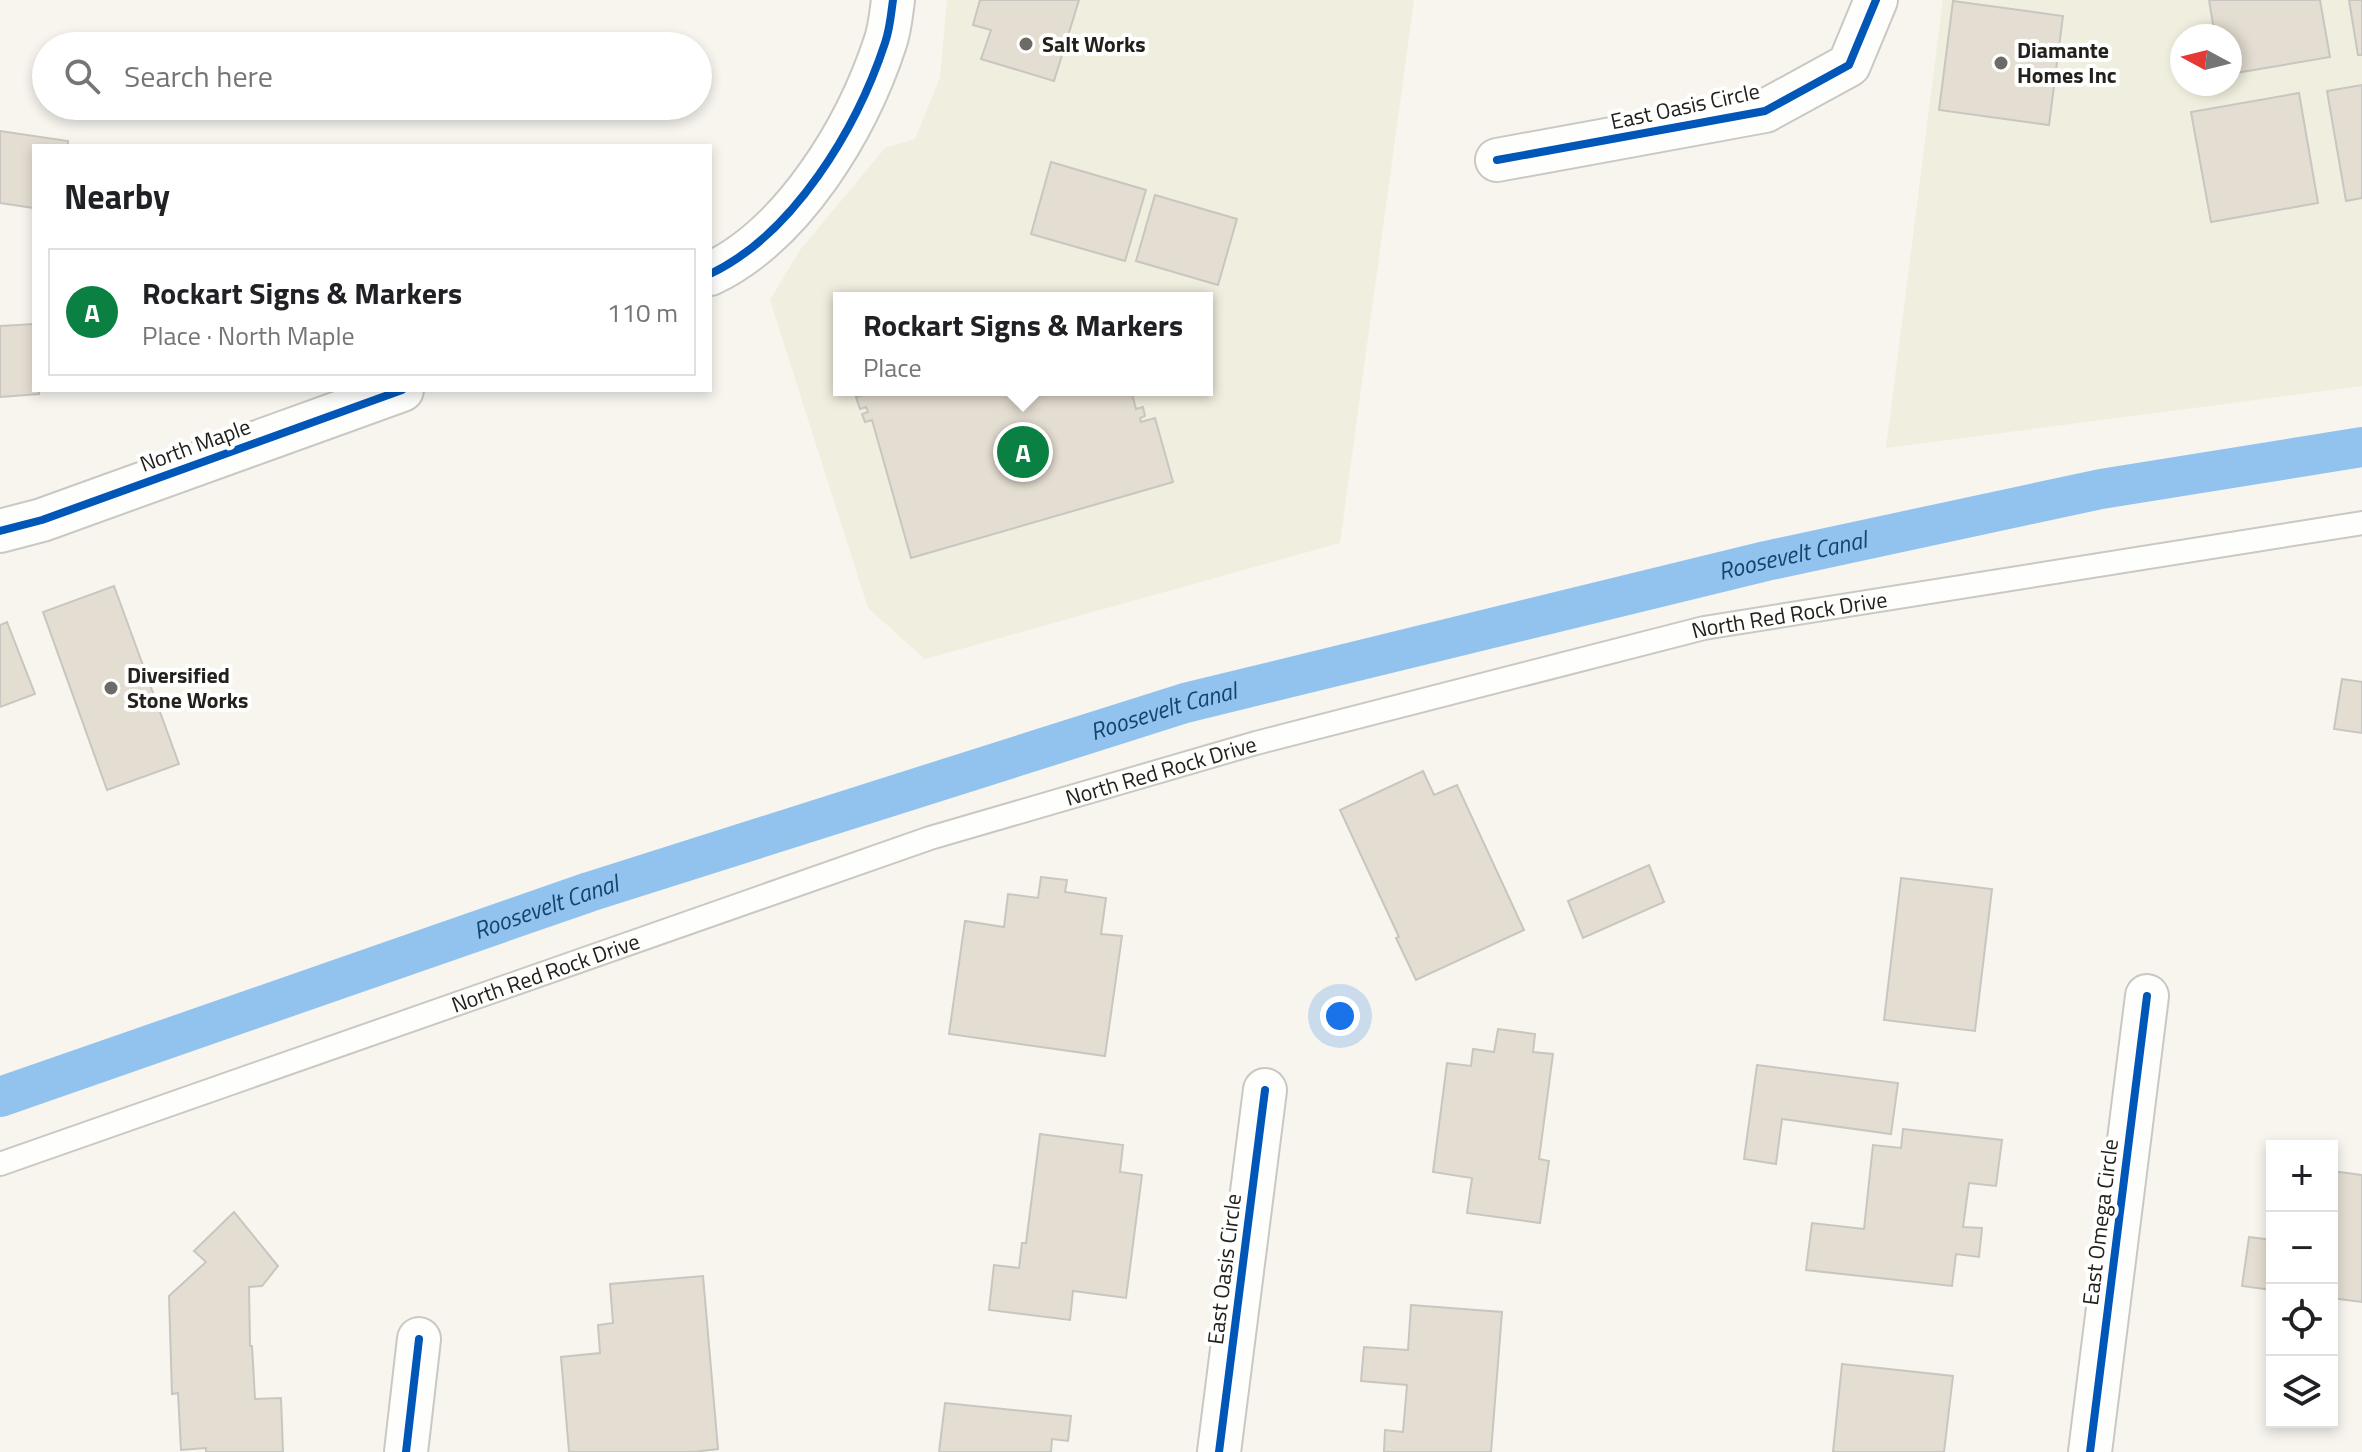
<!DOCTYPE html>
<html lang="en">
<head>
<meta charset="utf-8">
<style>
	body { margin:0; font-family:"Titillium Web",sans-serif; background:#f2f2f2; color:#202124 }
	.controls { position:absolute; right:24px; bottom:24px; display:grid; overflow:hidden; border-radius:0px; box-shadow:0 4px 12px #0003 }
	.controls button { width:72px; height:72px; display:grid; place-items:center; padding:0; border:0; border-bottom:2px solid #e0e0e0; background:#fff; color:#202124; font:40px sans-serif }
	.compass { position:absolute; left:2170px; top:24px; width:72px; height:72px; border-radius:50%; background:#fff; box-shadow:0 4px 12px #0003; rotate:277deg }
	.you { position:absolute; left:1340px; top:1016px; width:28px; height:28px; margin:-20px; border:6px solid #fff; border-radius:50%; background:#1a73e8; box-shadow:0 0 0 12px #1a73e833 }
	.badge { display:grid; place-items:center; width:52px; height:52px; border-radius:50%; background:#0b8043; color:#fff; font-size:26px; font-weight:700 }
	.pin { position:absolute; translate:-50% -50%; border:4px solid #fff; box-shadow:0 2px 8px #0006 }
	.popup { position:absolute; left:833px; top:292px; width:380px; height:104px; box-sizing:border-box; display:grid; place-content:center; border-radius:0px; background:#fff; filter:drop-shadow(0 2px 6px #0005); font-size:26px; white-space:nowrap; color:#757577 }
	.popup b { font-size:30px; color:#202124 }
	.popup::after { content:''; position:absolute; left:50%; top:100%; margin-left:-16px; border:16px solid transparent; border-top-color:#fff }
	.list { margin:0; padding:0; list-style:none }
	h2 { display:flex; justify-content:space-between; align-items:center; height:104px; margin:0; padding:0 32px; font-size:34px }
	h2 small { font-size:26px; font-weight:400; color:#757577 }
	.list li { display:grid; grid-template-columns:52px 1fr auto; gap:24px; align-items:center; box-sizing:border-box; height:128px; margin:0 16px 16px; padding:0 16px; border:2px solid #e0e0e0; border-radius:0px }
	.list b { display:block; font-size:30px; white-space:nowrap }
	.list p { margin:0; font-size:26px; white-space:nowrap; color:#757577 }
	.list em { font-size:26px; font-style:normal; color:#757577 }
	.icon { flex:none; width:44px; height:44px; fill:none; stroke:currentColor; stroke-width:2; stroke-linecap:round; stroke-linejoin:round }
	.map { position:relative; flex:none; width:2362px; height:1452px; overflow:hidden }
	.search { position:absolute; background:#fff; box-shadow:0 4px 12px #0003; left:32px; top:32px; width:680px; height:88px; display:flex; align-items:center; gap:20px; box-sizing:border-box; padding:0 28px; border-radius:44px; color:#757577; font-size:30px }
	.panel { position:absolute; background:#fff; box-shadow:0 4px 12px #0003; left:32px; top:144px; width:680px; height:248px; border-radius:0px }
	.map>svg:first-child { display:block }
	.built { fill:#f0eede; fill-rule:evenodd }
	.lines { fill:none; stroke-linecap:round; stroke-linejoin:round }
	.canal { stroke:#92c3ef; stroke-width:40 }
	.building { fill:#e4ddd1; stroke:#c8c6c1; stroke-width:2 }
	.lane-casing { stroke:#cac8c3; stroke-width:26 }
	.street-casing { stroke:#cac8c3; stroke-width:46 }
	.lane { stroke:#fefefc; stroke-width:22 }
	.street { stroke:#fefefc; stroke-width:42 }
	.cycleway-casing { stroke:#fff; stroke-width:13 }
	.cycleway { stroke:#0057b8; stroke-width:8 }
	.poi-dot { fill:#6d6b66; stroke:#fff; stroke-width:3 }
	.labels { text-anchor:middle; stroke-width:8; stroke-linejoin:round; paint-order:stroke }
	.poi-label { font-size:22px; font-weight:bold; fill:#22211c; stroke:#fff; text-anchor:start }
	.street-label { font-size:22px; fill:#22211c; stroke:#fff }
	.water-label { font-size:24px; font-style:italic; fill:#11446e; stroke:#fff }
</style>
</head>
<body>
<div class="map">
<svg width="2362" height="1452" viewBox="0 0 2362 1452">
	<rect width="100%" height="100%" fill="#f7f5ee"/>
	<!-- built -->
	<path class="built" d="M947,0H1414L1340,543L925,659L868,608L770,300L800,250L885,148L915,139L940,78ZM839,298H1207V390H839Z
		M1943,0H2362V386L1886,448ZM2182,36H2230V84H2182Z"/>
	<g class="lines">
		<!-- canal -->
		<path class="canal" id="s1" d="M0,1097L589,892L1185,703L1766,561L2101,489L2362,447"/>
	</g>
	<!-- building -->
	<path class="building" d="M980,0H1079L1054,81L981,59L991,30L973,25Z
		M2209,0H2320L2330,57L2230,74V36H2215Z
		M2349,0H2362V55H2358Z
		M1953,1L2063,16L2049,125L1939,110Z
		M2362,85V198L2346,201L2327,91Z
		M2299,93L2318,203L2211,222L2191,112Z
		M0,131L68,141V146H34V208L0,203Z
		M1051,162L1146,190L1125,261L1031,234Z
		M1155,195L1237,219L1218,285L1136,261Z
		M34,324V390H39V394L0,397V326Z
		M862,390H1131L1136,409L1143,407L1145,416L1140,418L1141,422L1155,418L1173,482L911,558L872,420L865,422L862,414L868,412L866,407L860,409L856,397L863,395Z
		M114,586L179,764L107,790L43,612Z
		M7,622L35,694L0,707V625Z
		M2342,679L2362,682V733L2334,729Z
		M1423,771L1434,795L1457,785L1524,930L1416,980L1396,938L1399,937L1340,810Z
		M1649,865L1664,902L1583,938L1568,901Z
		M1041,877L1067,880L1065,892L1106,898L1101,934L1122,936L1105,1056L949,1034L965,921L1004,927L1008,894L1038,898Z
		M1901,878L1992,889L1975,1031L1884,1020Z
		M1498,1029L1535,1034L1533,1052L1553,1054L1539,1159L1549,1161L1540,1223L1467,1213L1472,1178L1433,1172L1447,1063L1471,1066L1473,1049L1494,1052Z
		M1757,1065L1898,1083L1891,1134L1782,1119L1776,1164L1744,1159Z
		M1903,1129L2002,1140L1996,1186L1969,1183L1963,1227L1982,1228L1979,1257L1956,1254L1952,1286L1806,1270L1812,1223L1864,1229L1873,1145L1901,1148Z
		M1040,1134L1123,1145L1120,1172L1142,1175L1126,1298L1073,1291L1070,1320L989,1310L994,1265L1019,1268L1022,1243H1026Z
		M2332,1171L2362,1175V1302L2332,1298Z
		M234,1212L278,1266L262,1286L249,1287L250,1346H252L255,1399L281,1398L283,1452H206V1448L181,1450L178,1393L172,1394L169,1296L206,1262L194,1251Z
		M2249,1237L2272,1240V1290L2242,1286Z
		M703,1276L718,1449L693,1452H569L561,1357L600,1353L598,1325L613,1323L610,1284Z
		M1411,1305L1502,1312L1491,1452H1384L1385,1430L1403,1432L1407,1385L1361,1381L1364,1347L1408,1350Z
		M1842,1364L1953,1376L1944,1452H1833Z
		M945,1403L1071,1416L1068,1441L1052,1439L1051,1452H939Z"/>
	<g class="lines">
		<!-- lane casing -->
		<g class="lane-casing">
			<g id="lane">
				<path id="s2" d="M0,1164L930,838L1256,743L1704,628L2362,523"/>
			</g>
		</g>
		<!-- street casing -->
		<g class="street-casing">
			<path id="street" d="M1497,160L1765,111L1849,65L1876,0
				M710,274C794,234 857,128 885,43C890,29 891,14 893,0
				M0,531L42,520L402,390
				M406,1452L419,1339
				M1219,1452L1265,1090
				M2090,1452L2147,996"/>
		</g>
		<!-- lane -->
		<use href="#lane" class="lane"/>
		<!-- street -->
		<use href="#street" class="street"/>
		<!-- cycleway casing -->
		<g class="cycleway-casing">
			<path id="cycleway" d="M1497,160L1765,111L1849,65L1876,0
				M710,274C794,234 857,128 885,43C890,29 891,14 893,0
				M0,531L42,520L402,390
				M406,1452L419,1339
				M1219,1452L1265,1090
				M2090,1452L2147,996"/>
		</g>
		<!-- cycleway -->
		<use href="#cycleway" class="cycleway"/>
	</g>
	<!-- markers -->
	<g class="poi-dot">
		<circle cx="1026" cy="44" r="8"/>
		<circle cx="2001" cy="63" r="8"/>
		<circle cx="111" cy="688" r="8"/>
	</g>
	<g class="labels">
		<!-- poi labels -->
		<g class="poi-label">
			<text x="1042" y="52">Salt Works</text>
			<text x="2017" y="58">Diamante<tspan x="2017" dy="25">Homes Inc</tspan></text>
			<text x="127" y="683">Diversified<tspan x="127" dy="25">Stone Works</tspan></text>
		</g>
		<!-- street labels -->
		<g class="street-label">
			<text transform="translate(1685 106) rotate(-12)" y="8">East Oasis Circle</text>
			<text transform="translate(195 445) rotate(-20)" y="8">North Maple</text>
			<text dy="8" stroke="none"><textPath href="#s2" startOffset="1874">North Red Rock Drive</textPath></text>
			<text dy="8" stroke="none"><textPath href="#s2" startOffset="1226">North Red Rock Drive</textPath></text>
			<text dy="8" stroke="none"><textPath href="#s2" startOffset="578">North Red Rock Drive</textPath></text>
			<text transform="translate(2100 1222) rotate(-83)" y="8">East Omega Circle</text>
			<text transform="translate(1224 1269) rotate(-83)" y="8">East Oasis Circle</text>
		</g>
		<!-- water labels -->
		<g class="water-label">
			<text dy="8" stroke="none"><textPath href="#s1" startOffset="1874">Roosevelt Canal</textPath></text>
			<text dy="8" stroke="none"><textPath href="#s1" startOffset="1226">Roosevelt Canal</textPath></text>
			<text dy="8" stroke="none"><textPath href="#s1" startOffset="578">Roosevelt Canal</textPath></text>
		</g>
	</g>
</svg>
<div class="controls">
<button>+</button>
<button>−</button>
<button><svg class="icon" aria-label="locate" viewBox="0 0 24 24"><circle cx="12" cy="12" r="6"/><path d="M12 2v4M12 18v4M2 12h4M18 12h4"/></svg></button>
<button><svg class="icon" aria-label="layers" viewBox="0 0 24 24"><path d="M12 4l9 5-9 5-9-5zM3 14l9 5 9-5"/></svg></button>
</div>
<svg class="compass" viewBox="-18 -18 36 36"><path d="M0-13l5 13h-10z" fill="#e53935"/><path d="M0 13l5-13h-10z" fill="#757577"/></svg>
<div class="you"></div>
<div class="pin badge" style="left:1023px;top:452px">A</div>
<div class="popup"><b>Rockart Signs &amp; Markers</b>Place</div>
<div class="search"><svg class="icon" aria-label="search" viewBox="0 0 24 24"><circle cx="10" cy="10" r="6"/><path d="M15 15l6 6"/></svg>Search here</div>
<section class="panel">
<h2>Nearby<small></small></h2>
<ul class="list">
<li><span class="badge">A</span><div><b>Rockart Signs &amp; Markers</b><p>Place · North Maple</p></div><em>110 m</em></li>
</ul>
</section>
</div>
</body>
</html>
